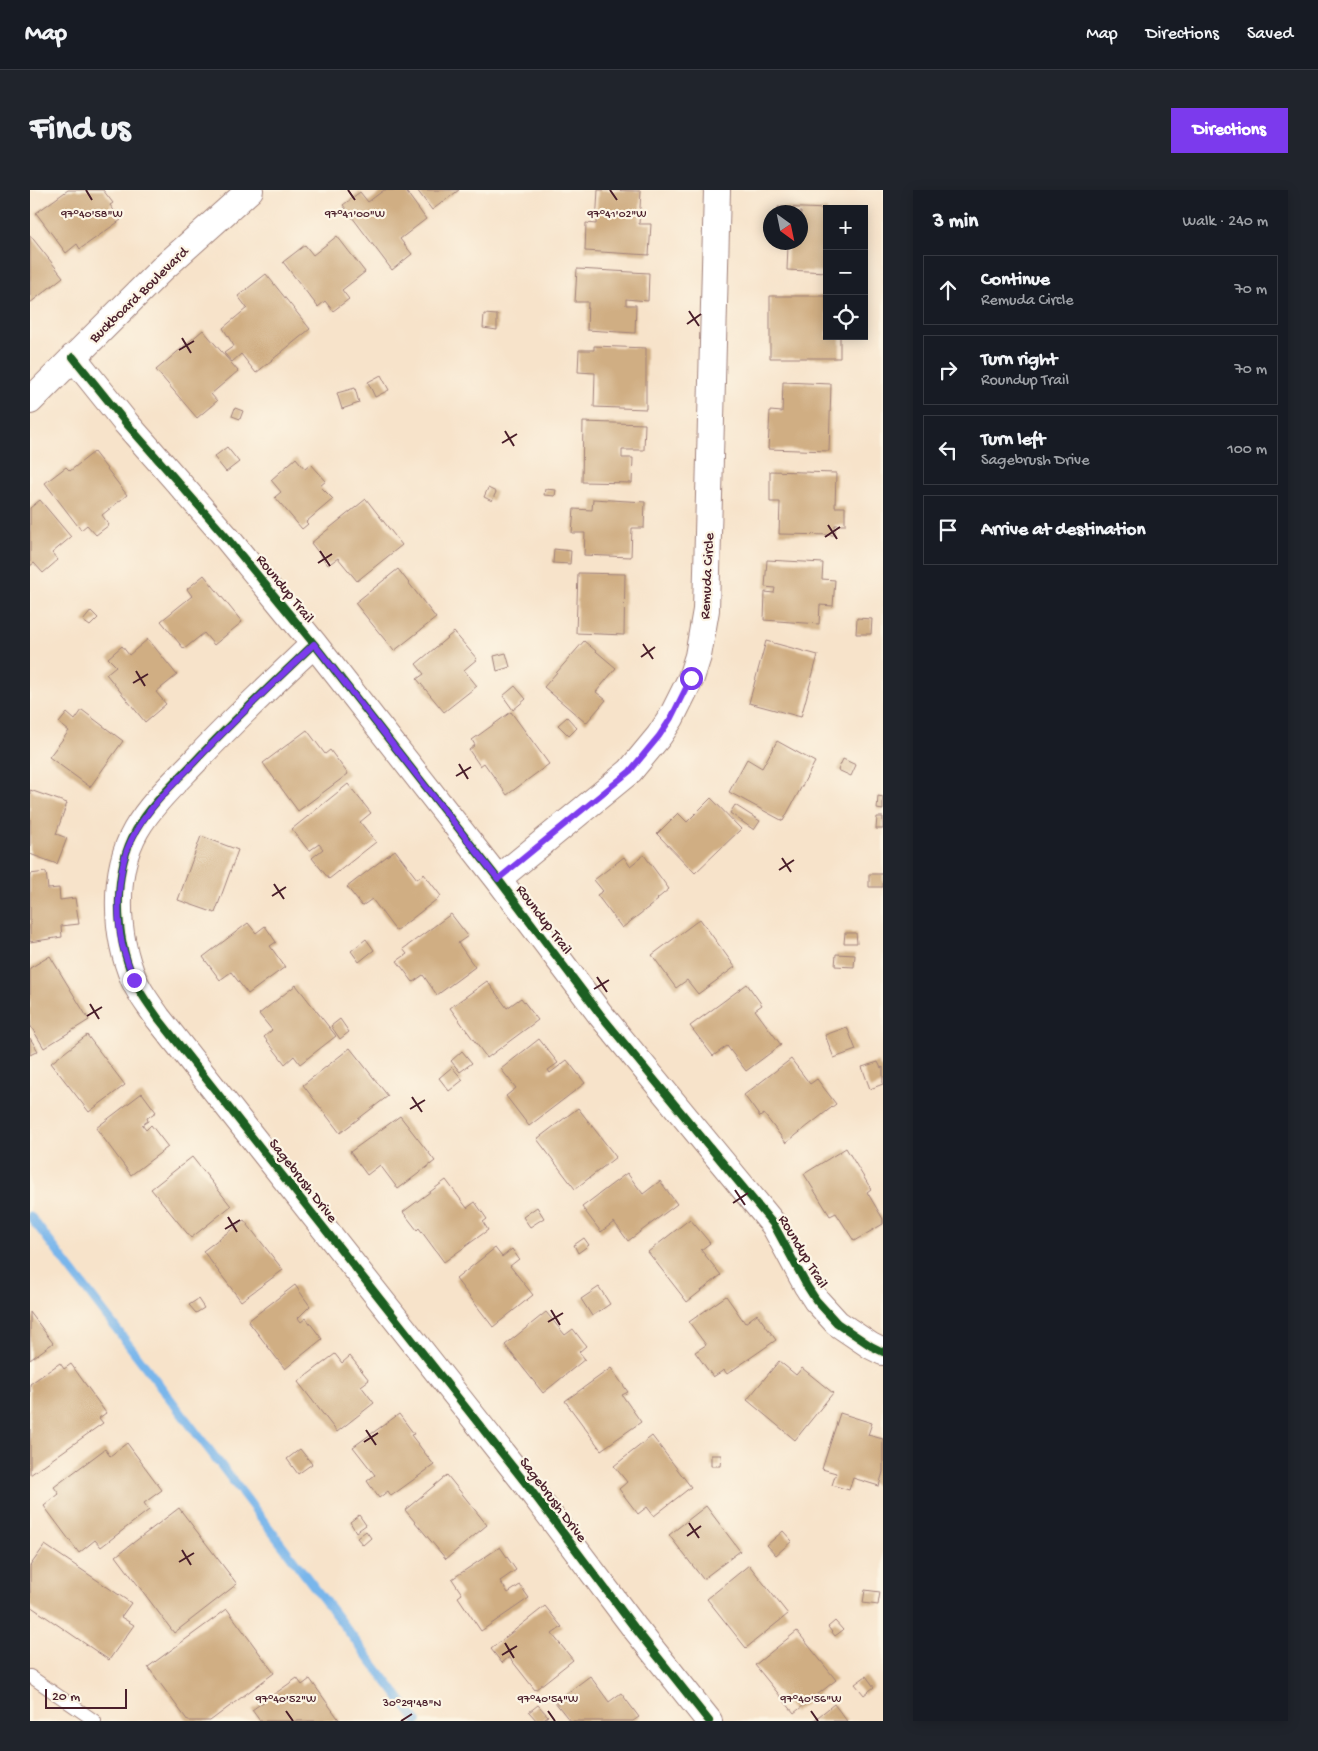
<!DOCTYPE html>
<html lang="en">
<head>
<meta charset="utf-8">
<style>
	body { margin:0; font-family:"Gochi Hand",sans-serif; background:#20242c; color:#f1f3f6 }
	.controls { position:absolute; right:15px; top:15px; display:grid; overflow:hidden; border-radius:0px; box-shadow:0 2px 12px #0003 }
	.controls button { width:45px; height:45px; display:grid; place-items:center; padding:0; border:0; border-bottom:1px solid #363941; background:#171b24; color:#f1f3f6; font:25px sans-serif }
	.compass { position:absolute; left:733px; top:15px; width:45px; height:45px; border-radius:50%; background:#171b24; box-shadow:0 2px 12px #0003; rotate:147deg }
	.scale { position:absolute; left:15px; bottom:12px; width:82px; box-sizing:border-box; padding-left:5px; border:2px solid #4a1f2b; border-top:0; font-size:14px; line-height:18px; white-space:nowrap; color:#4a1f2b; -webkit-text-stroke:4px #fcf5e5; paint-order:stroke }
	.stop { position:absolute; width:15px; height:15px; margin:-11px; border:4px solid #7c3aed; border-radius:50%; background:#fff }
	.stop.end { background:#7c3aed; border-color:#fff; box-shadow:0 1px 5px #0008 }
	.list { margin:0; padding:0; list-style:none }
	h2 { display:flex; justify-content:space-between; align-items:center; height:65px; margin:0; padding:0 20px; font-size:21px }
	h2 small { font-size:16px; font-weight:400; color:#9ea1a6 }
	.list li { display:grid; grid-template-columns:32px 1fr auto; gap:15px; align-items:center; box-sizing:border-box; height:70px; margin:0 10px 10px; padding:0 10px; border:1px solid #363941; border-radius:0px }
	.list b { display:block; font-size:19px; white-space:nowrap }
	.list p { margin:0; font-size:16px; white-space:nowrap; color:#9ea1a6 }
	.list em { font-size:16px; font-style:normal; color:#9ea1a6 }
	.icon { flex:none; width:28px; height:28px; fill:none; stroke:currentColor; stroke-width:2; stroke-linecap:round; stroke-linejoin:round }
	.map { position:relative; flex:none; width:853px; height:1531px; overflow:hidden; border-radius:0px }
	header { display:flex; align-items:center; gap:30px; box-sizing:border-box; height:70px; padding:0 25px; background:#171b24; border-bottom:1px solid #363941 }
	header strong { font-size:24px }
	nav { display:flex; gap:28px; margin-inline-start:auto; font-size:18px }
	.intro { display:flex; align-items:center; justify-content:space-between; box-sizing:border-box; height:120px; padding:0 30px }
	h1 { margin:0; font-size:35px }
	.button { padding:12px 22px; border-radius:0px; background:#7c3aed; color:#fff; font-size:18px; font-weight:700 }
	main { display:flex; gap:30px; padding:0 30px }
	aside { flex:1; background:#171b24; border-radius:0px; box-shadow:0 2px 12px #0003 }
	.map>svg:first-child { display:block }
	.lines { fill:none; stroke-linecap:round; stroke-linejoin:round }
	.stream { stroke:#79b6eb; stroke-width:9 }
	.building { fill:#d0ae83 }
	.service-casing { stroke:#a0817a; stroke-width:14 }
	.minor-casing { stroke:#a0817a; stroke-width:28 }
	.service { stroke:#fff; stroke-width:12 }
	.minor { stroke:#fff; stroke-width:26 }
	.cycleway-casing { stroke:#fcf5e5; stroke-width:11 }
	.cycleway { stroke:#1b5e20; stroke-width:8 }
	.route { stroke:#7c3aed; stroke-width:6 }
	.ticks { fill:none; stroke:#4a1f2b; stroke-width:2 }
	.labels { text-anchor:middle; stroke-width:4.5; stroke-linejoin:round; paint-order:stroke }
	.street-label { font-size:15px; fill:#4a1f2b; stroke:#fcf5e5 }
	.ticks-label { font-size:12px; text-anchor:middle; fill:#4a1f2b; stroke:#fcf5e5; stroke-width:4.5; stroke-linejoin:round; paint-order:stroke }
</style>
</head>
<body>
<header>
<strong>Map</strong>
<nav><a>Map</a><a>Directions</a><a>Saved</a></nav>
</header>
<div class="intro"><h1>Find us</h1><a class="button">Directions</a></div>
<main>
<div class="map">
<svg width="853" height="1531" viewBox="0 0 853 1531">
	<rect width="100%" height="100%" fill="#fcf5e5"/>
	<filter id="ink" filterUnits="userSpaceOnUse"><feTurbulence type="fractalNoise" baseFrequency=".02" numOctaves="2"/><feDisplacementMap in="SourceGraphic" scale="10" xChannelSelector="R" yChannelSelector="G"/><feConvolveMatrix kernelMatrix="1 2 1 2 8 2 1 2 1" color-interpolation-filters="sRGB"/></filter>
	<filter id="wash" filterUnits="userSpaceOnUse"><feTurbulence type="fractalNoise" baseFrequency=".0096" numOctaves="4" result="noise"/><feDisplacementMap in="SourceGraphic" scale="20" xChannelSelector="R" yChannelSelector="G"/><feGaussianBlur stdDeviation="1.12" result="paint"/><feColorMatrix in="noise" values="0 0 0 0 0 0 0 0 0 0 0 0 0 0 0 0 0 1.4 0 .05"/><feComposite in="paint" operator="in"/></filter>
	<g filter="url(#wash)">
		<rect width="100%" height="100%" fill="#f7e3ca"/>
		<g class="lines">
			<!-- stream -->
			<path class="stream" d="M0,1026L387,1531"/>
		</g>
		<g id="blocks">
			<!-- building -->
			<path class="building" d="M38,0H73L83,13L80,15L91,30L50,59L47,54L36,63L6,23Z
				M354,0H375L396,29L370,49L382,64L362,80L313,15L330,2L338,12Z
				M387,0H429L402,20Z
				M568,0L611,1L609,34H621L619,65L555,61L556,33L566,34Z
				M748,17L797,19V82L757,80L758,56H756V52H771V22H748Z
				M0,45L33,87L0,113Z
				M307,46L335,82L312,100L319,109L303,121L295,111L288,117L253,72L275,55L283,65Z
				M547,79L619,83L618,111L596,109V115H606L605,143L557,140L558,112H545Z
				M236,84L280,139L226,183L211,164L202,172L194,163L204,156L193,138L217,118L208,106Z
				M740,106H796L797,146H810V168H740Z
				M454,124L467,125V140L453,138Z
				M173,140L208,181L181,204L187,211L167,228L126,180Z
				M564,156L616,158V219L564,217L565,183L548,182L549,160H564Z
				M351,185L359,200L345,207L338,192Z
				M753,192L801,194L799,261L738,259L740,221L752,222Z
				M325,198L329,213L312,219L307,203Z
				M205,218L213,221L210,229L202,226Z
				M553,232L615,234L614,260H592V268H603L602,293L552,292Z
				M197,257L209,272L196,282L184,267Z
				M64,262L97,305L72,325L79,335L66,345L57,335L51,340L15,293L36,277L40,281Z
				M266,268L275,279L281,274L296,291L290,296L303,309L276,332L278,334L272,339L245,307L251,302L241,290Z
				M740,281L806,283L805,317H815V335H805V345L749,344L750,312H740Z
				M458,298L466,302L462,311L454,307Z
				M515,299L526,300L525,306L514,305Z
				M336,309L372,355L327,391L308,368L298,375L281,353Z
				M563,309L615,312L614,338H602L601,367L554,365L555,343H542L544,319L562,320Z
				M10,310L41,347L22,363L28,370L13,383L4,373L0,376V318Z
				M524,359L541,361L540,374L523,373Z
				M737,370L793,373L792,389L805,390L803,416L790,415L789,434L734,430L735,402L744,403L745,398L735,397Z
				M368,379L406,428L364,461L325,413Z
				M548,383L595,384L594,445L546,443Z
				M174,385L212,432L184,455L174,443L154,459L131,431L162,406L157,399Z
				M61,421L68,428L60,436L53,431Z
				M827,428L842,429L841,444H826Z
				M424,442L447,469L434,480L447,496L414,522L387,489L394,484L386,474Z
				M118,449L147,485L126,502L136,514L115,532L76,484L86,476L78,468L92,456L99,465Z
				M554,451L586,478L566,502L576,510L556,533L514,497Z
				M736,451L788,465L771,527L719,513Z
				M476,463L480,477L467,481L464,466Z
				M485,496L496,509L483,520L473,506Z
				M52,520L93,551L60,597L19,567L39,541L29,533L37,523L45,530Z
				M481,522L519,574L477,605L454,573L450,576L439,560L445,555L442,550Z
				M537,527L547,538L539,546L528,535Z
				M277,540L295,564L300,560L318,584L268,621L233,573Z
				M747,551L785,572L753,631L699,602L717,569L732,578Z
				M813,569L826,575L821,586L808,580Z
				M318,594L341,623L330,632L346,652L299,689L282,668L293,659L289,654L279,661L262,639Z
				M0,600L37,613L26,644L37,648L27,674L0,664Z
				M848,606L853,607V620L847,619Z
				M681,608L711,639L665,683L627,644L648,623L657,632Z
				M705,615L730,631L724,640L700,623Z
				M847,627H853V639H846Z
				M171,646L208,660L185,723L148,710Z
				M365,660L387,689L394,684L411,706L366,741L342,709L332,716L317,697Z
				M614,665L639,699L627,709L628,710L592,738L567,705L573,701L564,690L594,667L600,676Z
				M16,682L18,699L29,698L30,710L45,708L49,734L31,736L32,747L0,752V684Z
				M839,684H853V697H839Z
				M421,724L438,746L428,753L445,777L407,805L393,785L383,792L367,771L377,764L373,759Z
				M670,729L705,777L668,804L657,790L646,798L622,765Z
				M218,733L226,743L235,736L246,752L240,756L255,777L218,804L201,782L190,790L173,767Z
				M815,743H826L827,753H814Z
				M336,749L344,760L329,772L321,761Z
				M806,764L825,765L824,777L805,776Z
				M20,766L59,830L14,858L0,835V778Z
				M457,791L477,818L491,808L508,830L457,868L420,818Z
				M717,794L732,815L725,820L751,855L716,881L697,856L683,866L660,836Z
				M266,795L306,846L270,874L264,866L255,874L249,866L234,847L242,840L229,824Z
				M310,829L319,842L310,849L301,836Z
				M817,837L826,860L804,868L795,845Z
				M57,845L95,895L59,922L21,873Z
				M0,848L8,861L0,865Z
				M509,849L528,873L518,880L520,883L537,870L555,893L499,936L476,906L486,898L471,879Z
				M320,858L358,906L310,943L273,895Z
				M432,861L442,873L430,882L421,871Z
				M761,869L780,894L787,889L806,914L756,953L734,924L730,927L714,905Z
				M848,872L851,878L853,877V894L840,899L832,877Z
				M422,877L433,890L419,901L409,888Z
				M112,903L126,922L117,928L118,931L112,935L116,940L121,935L138,957L101,985L66,938Z
				M548,918L586,967L545,999L507,949Z
				M370,926L405,971L368,999L350,975L337,985L320,962Z
				M816,958L841,999L837,1002L853,1029V1034L824,1051L806,1023L800,1026L774,984Z
				M162,967L201,1016L161,1048L121,999Z
				M597,983L613,1004L630,991L647,1014L598,1051L584,1032L571,1042L552,1017Z
				M416,990L437,1018L445,1012L457,1029L453,1032L458,1040L414,1072L389,1038L387,1040L373,1022Z
				M507,1017L514,1028L500,1037L493,1027Z
				M660,1029L680,1053L671,1060L691,1085L657,1112L618,1062Z
				M214,1030L253,1080L211,1111L173,1061Z
				M554,1048L559,1055L548,1063L544,1055Z
				M465,1058L472,1067L482,1059L489,1069L480,1076L503,1105L463,1137L426,1089Z
				M265,1095L280,1116L268,1128L271,1132L276,1128L292,1149L255,1179L218,1131Z
				M569,1097L580,1114L562,1126L551,1109Z
				M696,1106L715,1133L727,1124L746,1150L697,1184L694,1180L683,1187L665,1162L676,1155L659,1132Z
				M168,1109L174,1118L166,1123L159,1115Z
				M0,1122L23,1153L0,1170Z
				M516,1122L535,1145L543,1139L556,1156L549,1162L555,1169L513,1203L475,1155Z
				M305,1164L312,1173L320,1166L339,1190L331,1196L344,1213L307,1242L268,1192Z
				M749,1171L766,1185L772,1178L803,1203L765,1250L717,1210Z
				M30,1173L34,1179L41,1174L76,1223L69,1228L73,1233L0,1285V1194Z
				M581,1178L598,1202L592,1205L611,1232L571,1260L535,1211Z
				M810,1223L842,1233L838,1245L853,1249V1282L849,1296L823,1288L819,1300L802,1295L806,1283L792,1279Z
				M369,1224L384,1244L381,1245L404,1275L361,1306L358,1301L349,1308L337,1291L345,1285L323,1257Z
				M622,1246L661,1297L624,1326L617,1317L608,1324L589,1299L597,1292L584,1276Z
				M97,1253L132,1300L114,1313L119,1320L71,1357L65,1350L49,1363L14,1316L29,1304L24,1297L75,1259L80,1266Z
				M270,1259L282,1274L268,1284L257,1269Z
				M681,1265H691L690,1276H681Z
				M417,1285L457,1335L416,1369L375,1320Z
				M676,1316L710,1361L673,1389L639,1345Z
				M149,1318L207,1394L144,1443L86,1366Z
				M329,1325L336,1335L326,1342L320,1332Z
				M336,1341L341,1348L333,1355L327,1348Z
				M753,1341L762,1351L746,1365L737,1355Z
				M15,1355L101,1413L91,1427L104,1435L79,1470L0,1416V1376Z
				M470,1357L486,1380L470,1391L478,1403L490,1395L499,1408L451,1441L428,1407L432,1404L422,1389Z
				M719,1375L758,1424L716,1458L677,1409Z
				M835,1400L850,1402L848,1415L833,1413Z
				M515,1416L532,1437L522,1444L543,1470L505,1500L479,1467L472,1473L461,1459Z
				M197,1419L244,1483L180,1531H158L118,1477Z
				M805,1431L813,1440L805,1446L798,1437Z
				M767,1441L806,1490L764,1523L725,1475Z
				M560,1486L579,1512L591,1503L609,1527L603,1531H540L525,1512Z
				M836,1486L844,1497L834,1505L825,1494Z
				M267,1488L272,1495L280,1489L310,1531H230L222,1520Z
				M804,1514L817,1531H783Z
				M508,1515L518,1526L511,1531H507L499,1522Z"/>
		</g>
	</g>
	<g filter="url(#ink)">
		<use href="#blocks" fill-opacity="0" stroke="#a0817a" stroke-width="1"/>
		<g class="lines">
			<!-- service casing -->
			<g class="service-casing">
				<path id="service" d="M0,1486L65,1531"/>
			</g>
			<!-- minor casing -->
			<g class="minor-casing">
				<path id="minor" d="M43,167L96,233L197,348L284,454L468,689L570,824L744,1035L777,1096L786,1110L807,1133L841,1156L853,1162
					M0,211L132,79L220,0
					M284,454C244,492 203,530 165,571C145,592 121,614 106,640C82,682 85,746 104,790C110,804 120,816 128,828L497,1295L604,1437L679,1531
					M468,689L600,581L629,546L641,528L661,488L668,466L676,420L687,0"/>
			</g>
			<!-- service -->
			<use href="#service" class="service"/>
			<!-- minor -->
			<use href="#minor" class="minor"/>
			<!-- cycleway casing -->
			<g class="cycleway-casing">
				<path id="cycleway" d="M43,167L96,233L197,348L284,454L468,689L570,824L744,1035L777,1096L786,1110L807,1133L841,1156L853,1162
					M284,454C244,492 203,530 165,571C145,592 121,614 106,640C82,682 85,746 104,790C110,804 120,816 128,828L497,1295L604,1437L679,1531"/>
			</g>
			<!-- cycleway -->
			<use href="#cycleway" class="cycleway"/>
		</g>
	</g>
	<g class="lines" filter="url(#ink)">
		<!-- route -->
		<path class="route" d="M104,790C100,778 95,766 92,754C86,727 88,686 97,660C109,628 134,604 158,579C198,536 241,495 284,454L468,689L600,581L629,546L641,528L661,488"/>
	</g>
	<!-- ticks -->
	<path class="ticks" d="M56,0L62,10M318,0L325,10M580,0L587,10M659,121L669,136M657,134L671,124M152,148L161,163M149,160L164,151M475,241L484,256M472,253L487,244M798,335L807,349M795,347L810,337M290,361L300,376M288,373L302,364M613,454L623,469M611,467L625,457M106,481L115,496M103,493L118,484M429,574L438,589M426,586L441,577M752,668L761,682M749,680L764,670M244,694L254,709M242,706L256,697M567,787L577,802M564,799L579,790M60,814L69,829M57,826L72,817M382,907L392,922M380,919L395,910M705,1000L715,1015M703,1013L718,1003M198,1027L207,1042M195,1039L210,1030M521,1120L530,1135M518,1132L533,1123M336,1240L346,1255M334,1252L348,1243M659,1333L669,1348M657,1346L671,1336M152,1360L161,1375M149,1372L164,1363M475,1453L484,1468M472,1465L487,1456M256,1521L263,1531M518,1521L525,1531M781,1521L788,1531M371,1531L382,1524"/>
	<g class="labels">
		<!-- street labels -->
		<g class="street-label">
			<text transform="translate(108 104) rotate(-44)" y="5">Buckboard Boulevard</text>
			<text transform="translate(676 386) rotate(-87)" y="5">Remuda Circle</text>
			<text transform="translate(256 398) rotate(51)" y="5">Roundup Trail</text>
			<text transform="translate(515 729) rotate(53)" y="5">Roundup Trail</text>
			<text transform="translate(274 990) rotate(52)" y="5">Sagebrush Drive</text>
			<text transform="translate(774 1061) rotate(59)" y="5">Roundup Trail</text>
			<text transform="translate(524 1309) rotate(53)" y="5">Sagebrush Drive</text>
		</g>
	</g>
	<g class="ticks-label">
		<text x="62" y="27">97°40'58"W</text>
		<text x="325" y="27">97°41'00"W</text>
		<text x="587" y="27">97°41'02"W</text>
		<text x="256" y="1512">97°40'52"W</text>
		<text x="518" y="1512">97°40'54"W</text>
		<text x="781" y="1512">97°40'56"W</text>
		<text x="382" y="1516">30°29'48"N</text>
	</g>
</svg>
<div class="controls">
<button>+</button>
<button>−</button>
<button><svg class="icon" aria-label="locate" viewBox="0 0 24 24"><circle cx="12" cy="12" r="6"/><path d="M12 2v4M12 18v4M2 12h4M18 12h4"/></svg></button>
</div>
<svg class="compass" viewBox="-18 -18 36 36"><path d="M0-13l5 13h-10z" fill="#e53935"/><path d="M0 13l5-13h-10z" fill="#9ea1a6"/></svg>
<div class="scale">20 m</div>
<div class="stop" style="left:661px;top:488px"></div>
<div class="stop end" style="left:104px;top:790px"></div>
</div>
<aside>
<h2>3 min<small>Walk · 240 m</small></h2>
<ul class="list">
<li><svg class="icon" aria-label="ahead" viewBox="0 0 24 24"><path d="M12 20V5M6 11l6-6 6 6"/></svg><div><b>Continue</b><p>Remuda Circle</p></div><em>70 m</em></li>
<li><svg class="icon" aria-label="right" viewBox="0 0 24 24"><path d="M7 20v-9h11M14 6l5 5-5 5"/></svg><div><b>Turn right</b><p>Roundup Trail</p></div><em>70 m</em></li>
<li><svg class="icon" aria-label="left" viewBox="0 0 24 24"><path d="M17 20v-9H6M10 6l-5 5 5 5"/></svg><div><b>Turn left</b><p>Sagebrush Drive</p></div><em>100 m</em></li>
<li><svg class="icon" aria-label="arrive" viewBox="0 0 24 24"><path d="M6 21V4h12l-3 4 3 4H6"/></svg><div><b>Arrive at destination</b></div></li>
</ul>
</aside>
</main>
</body>
</html>
